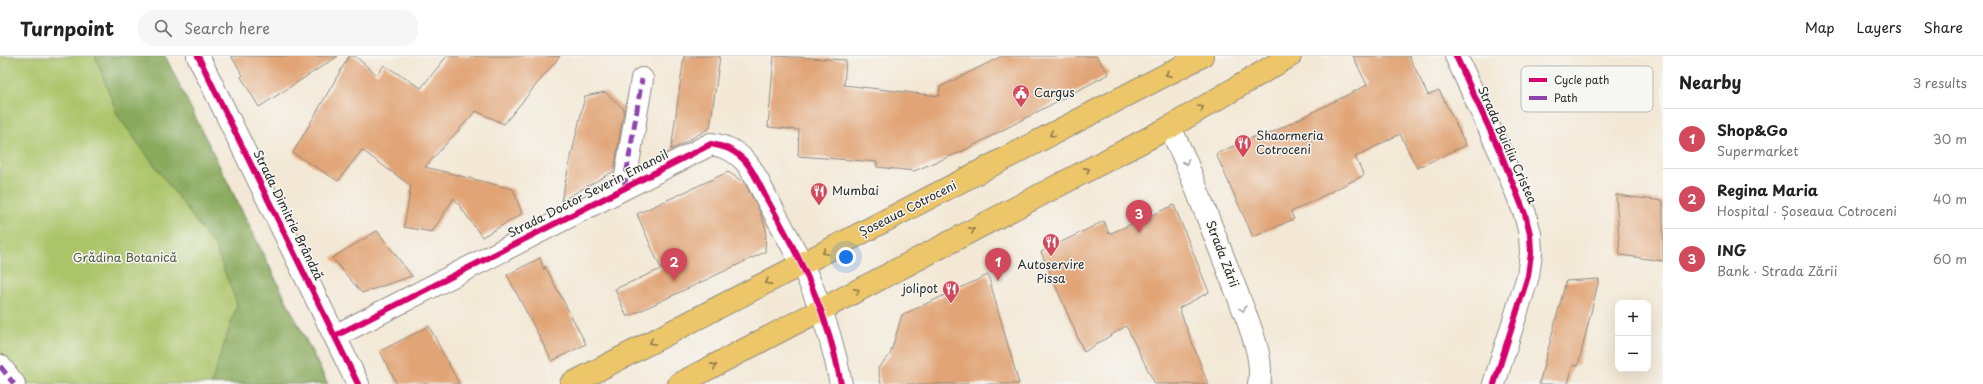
<!DOCTYPE html>
<html lang="en">
<head>
<meta charset="utf-8">
<style>
	body { margin:0; font-family:"Playpen Sans",sans-serif; background:#f6f6f6; color:#222 }
	.controls { position:absolute; right:12px; bottom:12px; display:grid; overflow:hidden; border-radius:8px; box-shadow:0 4px 16px #0002 }
	.controls button { width:36px; height:36px; display:grid; place-items:center; padding:0; border:0; border-bottom:1px solid #e0e0e0; background:#fff; color:#222; font:20px sans-serif }
	.you { position:absolute; left:846px; top:201px; width:14px; height:14px; margin:-10px; border:3px solid #fff; border-radius:50%; background:#1a73e8; box-shadow:0 0 0 6px #1a73e833 }
	.badge { display:grid; place-items:center; width:26px; height:26px; border-radius:50%; background:#d1495b; color:#fff; font-size:13px; font-weight:700 }
	.pin { position:absolute; translate:-50% -33px; filter:drop-shadow(0 1px 2px #0008) }
	.pin::after { content:''; position:absolute; top:21px; width:14px; height:12px; background:inherit; clip-path:polygon(0 0,100% 0,50% 100%) }
	.list { margin:0; padding:0; list-style:none }
	h2 { display:flex; justify-content:space-between; align-items:center; height:52px; margin:0; padding:0 16px; font-size:17px }
	h2 small { font-size:13px; font-weight:400; color:#767676 }
	.list li { display:grid; grid-template-columns:26px 1fr auto; gap:12px; align-items:center; box-sizing:border-box; height:60px; padding:0 16px; border-top:1px solid #e0e0e0 }
	.list b { display:block; font-size:15px; white-space:nowrap }
	.list p { margin:0; font-size:13px; white-space:nowrap; color:#767676 }
	.list em { font-size:13px; font-style:normal; color:#767676 }
	.icon { flex:none; width:22px; height:22px; fill:none; stroke:currentColor; stroke-width:2; stroke-linecap:round; stroke-linejoin:round }
	.map { position:relative; flex:none; width:1663px; height:328px; overflow:hidden }
	header { display:flex; align-items:center; gap:24px; box-sizing:border-box; height:56px; padding:0 20px; background:#fff; border-bottom:1px solid #e0e0e0 }
	header strong { font-size:19px }
	nav { display:flex; gap:22px; margin-inline-start:auto; font-size:14px }
	.search { width:280px; height:36px; background:#f6f6f6; display:flex; align-items:center; gap:10px; box-sizing:border-box; padding:0 14px; border-radius:16px; color:#767676; font-size:15px }
	main { display:flex }
	aside { flex:1; background:#fff }
	.map>svg:first-child { display:block }
	.green { fill:#acc469; stroke:#6c784a }
	.forest { fill:#89aa5d; stroke:#5a6a44 }
	.building { fill:#e1a476 }
	.lines { fill:none; stroke-linecap:round; stroke-linejoin:round }
	.minor-casing { stroke:#8f8a80; stroke-width:24 }
	.major-casing { stroke:#8f8a80; stroke-width:24 }
	.minor { stroke:#fff; stroke-width:22 }
	.major { stroke:#ecc669; stroke-width:22 }
	.quiet { stroke:#8e44ad; stroke-width:5; stroke-dasharray:10 5; stroke-linecap:butt }
	.cycleway-casing { stroke:#f6f6f2; stroke-width:8 }
	.cycleway { stroke:#d6006c; stroke-width:6 }
	.oneway { stroke:#8c784a }
	.oneway2 { stroke:#a0a0a0 }
	.labels { text-anchor:middle; stroke-width:3; stroke-linejoin:round; paint-order:stroke }
	.poi-label { font-size:12px; fill:#2b2b2b; stroke:#f6f6f2; text-anchor:start }
	.street-label { font-size:12px; fill:#2b2b2b; stroke:#f6f6f2 }
	.park-label { font-size:12px; fill:#52593e; stroke:#f6f6f2 }
	.key { fill:#f6f6f2; stroke:#b9b9b6; stroke-width:1 }
	.key-label { font-size:11px; fill:#2b2b2b }
</style>
</head>
<body>
<header>
<strong>Turnpoint</strong>
<div class="search"><svg class="icon" aria-label="search" viewBox="0 0 24 24"><circle cx="10" cy="10" r="6"/><path d="M15 15l6 6"/></svg>Search here</div>
<nav><a>Map</a><a>Layers</a><a>Share</a></nav>
</header>
<main>
<div class="map">
<svg width="1663" height="328" viewBox="0 0 1663 328">
	<rect width="100%" height="100%" fill="#f6f6f2"/>
	<filter id="ink" filterUnits="userSpaceOnUse"><feTurbulence type="fractalNoise" baseFrequency=".025" numOctaves="2"/><feDisplacementMap in="SourceGraphic" scale="8" xChannelSelector="R" yChannelSelector="G"/><feConvolveMatrix kernelMatrix="1 2 1 2 8 2 1 2 1" color-interpolation-filters="sRGB"/></filter>
	<filter id="wash" filterUnits="userSpaceOnUse"><feTurbulence type="fractalNoise" baseFrequency=".012" numOctaves="4" result="noise"/><feDisplacementMap in="SourceGraphic" scale="16" xChannelSelector="R" yChannelSelector="G"/><feGaussianBlur stdDeviation="0.9" result="paint"/><feColorMatrix in="noise" values="0 0 0 0 0 0 0 0 0 0 0 0 0 0 0 0 0 1.4 0 .05"/><feComposite in="paint" operator="in"/></filter>
	<g filter="url(#wash)">
		<rect width="100%" height="100%" fill="#f3e8d5"/>
		<!-- green -->
		<path class="green" d="M0,0H165L328,328H0Z"/>
		<!-- forest -->
		<path class="forest" d="M95,0H165L327,328H211L237,248L215,191L118,60Z"/>
		<g id="blocks">
			<!-- building -->
			<path class="building" d="M231,0H338L259,51L241,21L243,19Z
				M349,0H355L377,19L384,9L421,32L447,0H560L504,68L476,55L425,111L513,133L522,158L482,181L454,142L432,176L404,171L411,130L362,94L338,125L293,97Z
				M684,0H720L710,72L671,94Z
				M774,0L846,4L844,29L939,40L940,31L1002,0H1096L1109,18L961,96L914,115L877,111V106L798,100L799,74L768,71Z
				M1353,0H1409L1428,39L1439,34L1466,89L1417,112L1400,78L1355,101L1364,119L1291,156L1294,163L1253,181L1216,98L1258,79L1259,83L1367,29Z
				M605,36L624,53L614,115L561,145L585,40Z
				M728,116L745,127L760,156L766,173L765,196L627,261L615,233L661,213L637,158Z
				M1616,139L1663,145V205L1620,199Z
				M1174,149L1209,236L1179,252L1208,328H1155L1126,270L1084,296L1041,196L1104,165L1109,178Z
				M377,175L412,220L362,237L332,202Z
				M540,202L544,214L545,210L586,288L552,305L507,219Z
				M988,219L1019,328H881L878,312L890,299L902,259Z
				M1599,223L1578,310L1573,309L1568,328H1539L1566,225Z
				M429,270L459,328H397L380,295Z"/>
		</g>
	</g>
	<g filter="url(#ink)">
		<use href="#blocks" fill-opacity="0" stroke="#8f8a80" stroke-width="1"/>
		<g class="lines">
			<!-- minor casing -->
			<g class="minor-casing">
				<path id="minor" d="M198,0L358,328
					M1456,0L1501,98L1525,158L1530,178L1531,197L1528,220L1494,328
					M1170,71L1186,106L1248,265C1255,285 1263,307 1259,328
					M624,132L642,23
					M335,280L711,88C726,91 732,93 743,103C753,112 761,133 768,145C803,207 828,257 841,328
					M0,310L14,328"/>
			</g>
			<!-- major casing -->
			<g class="major-casing">
				<path id="major" d="M571,328L1202,0
					M679,328L1170,71L1290,0"/>
			</g>
			<!-- minor -->
			<use href="#minor" class="minor"/>
			<!-- major -->
			<use href="#major" class="major"/>
			<!-- quiet -->
			<path class="quiet" d="M624,132L642,23
				M0,310L14,328"/>
			<!-- cycleway casing -->
			<g class="cycleway-casing">
				<path id="cycleway" d="M198,0L358,328
					M1456,0L1501,98L1525,158L1530,178L1531,197L1528,220L1494,328
					M335,280L711,88C726,91 732,93 743,103C753,112 761,133 768,145C803,207 828,257 841,328"/>
			</g>
			<!-- cycleway -->
			<use href="#cycleway" class="cycleway"/>
		</g>
		<!-- one-way arrows -->
		<defs><path id="oneway-chevron" d="M-2-3.5L2.5 0L-2 3.5" fill="none" stroke-width="1.6" stroke-linecap="round" stroke-linejoin="round"/></defs>
		<g class="oneway">
			<use href="#oneway-chevron" transform="translate(1168 18) rotate(153)"/>
			<use href="#oneway-chevron" transform="translate(1201 52) rotate(-30)"/>
			<use href="#oneway-chevron" transform="translate(1052 78) rotate(153)"/>
			<use href="#oneway-chevron" transform="translate(1087 114) rotate(-28)"/>
			<use href="#oneway-chevron" transform="translate(972 174) rotate(-28)"/>
			<use href="#oneway-chevron" transform="translate(825 196) rotate(153)"/>
			<use href="#oneway-chevron" transform="translate(768 226) rotate(152)"/>
			<use href="#oneway-chevron" transform="translate(857 235) rotate(-28)"/>
			<use href="#oneway-chevron" transform="translate(652 286) rotate(153)"/>
			<use href="#oneway-chevron" transform="translate(714 310) rotate(-28)"/>
		</g>
		<g class="oneway2">
			<use href="#oneway-chevron" transform="translate(1186 106) rotate(67)"/>
			<use href="#oneway-chevron" transform="translate(1243 253) rotate(69)"/>
		</g>
	</g>
	<!-- icons -->
	<defs>
		<g id="civic-pin" transform="scale(0.9)"><path d="M0 17L-7.5 6A9.5 9.5 0 1 1 7.5 6Z" fill="#d1495b" stroke="#f6f6f2"/><path d="M-.6-6.5H3V-4.5H.6V-3L4-1V1h2V6H-6V1h2V-1L-.6-3ZM-1.2 2.5V6h2.4V2.5Z" fill="#fff"/></g>
		<g id="restaurant-pin" transform="scale(0.9)"><path d="M0 17L-7.5 6A9.5 9.5 0 1 1 7.5 6Z" fill="#d1495b" stroke="#f6f6f2"/><path d="M-5-6h1v4h1v-4h1v4h1v-4h1v5L-1.5 .5V6h-2V.5L-5-1ZM5-6V6H3V1.5H1.5Q1.5-4 5-6Z" fill="#fff"/></g>
	</defs>
	<g fill-rule="evenodd">
		<use href="#civic-pin" x="1021" y="37"/>
		<use href="#restaurant-pin" x="1243" y="87"/>
		<use href="#restaurant-pin" x="819" y="135"/>
		<use href="#restaurant-pin" x="1051" y="186"/>
		<use href="#restaurant-pin" x="951" y="233"/>
	</g>
	<g class="labels">
		<!-- poi labels -->
		<g class="poi-label">
			<text x="1034" y="41">Cargus</text>
			<text x="1256" y="84">Shaormeria<tspan x="1256" dy="14">Cotroceni</tspan></text>
			<text x="832" y="139">Mumbai</text>
			<text x="1051" y="213" text-anchor="middle">Autoservire<tspan x="1051" dy="14">Pissa</tspan></text>
			<text x="938" y="237" text-anchor="end">jolipot</text>
		</g>
		<!-- street labels -->
		<g class="street-label">
			<text transform="translate(1507 89) rotate(66)" y="4">Strada Buicliu Cristea</text>
			<text transform="translate(588 138) rotate(-27)" y="4">Strada Doctor Severin Emanoil</text>
			<text transform="translate(908 153) rotate(-27)" y="4">Șoseaua Cotroceni</text>
			<text transform="translate(288 159) rotate(64)" y="4">Strada Dimitrie Brândză</text>
			<text transform="translate(1222 198) rotate(69)" y="4">Strada Zării</text>
		</g>
		<!-- park labels -->
		<g class="park-label">
			<text x="125" y="206">Grădina Botanică</text>
		</g>
	</g>
	<!-- legend -->
	<rect x="1521" y="10" width="132" height="46" rx="6" class="key"/>
	<rect x="1529" y="22" width="18" height="4" fill="#d6006c"/>
	<rect x="1529" y="40" width="18" height="4" fill="#8e44ad"/>
	<g class="key-label">
		<text x="1554" y="28">Cycle path</text>
		<text x="1554" y="46">Path</text>
	</g>
</svg>
<div class="controls">
<button>+</button>
<button>−</button>
</div>
<div class="you"></div>
<div class="pin badge" style="left:998px;top:225px">1</div>
<div class="pin badge" style="left:674px;top:225px">2</div>
<div class="pin badge" style="left:1139px;top:177px">3</div>
</div>
<aside>
<h2>Nearby<small>3 results</small></h2>
<ul class="list">
<li><span class="badge">1</span><div><b>Shop&amp;Go</b><p>Supermarket</p></div><em>30 m</em></li>
<li><span class="badge">2</span><div><b>Regina Maria</b><p>Hospital · Șoseaua Cotroceni</p></div><em>40 m</em></li>
<li><span class="badge">3</span><div><b>ING</b><p>Bank · Strada Zării</p></div><em>60 m</em></li>
</ul>
</aside>
</main>
</body>
</html>
